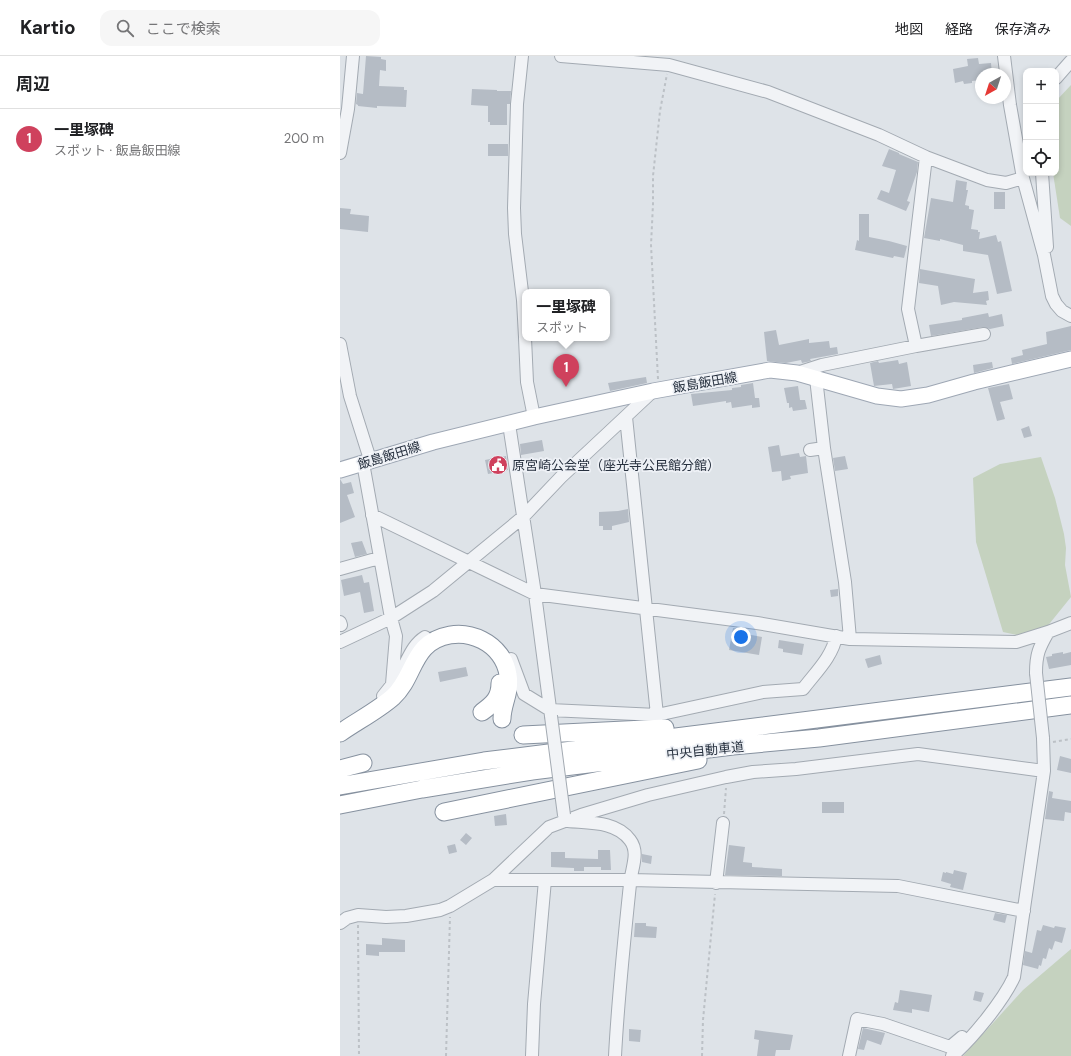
<!DOCTYPE html>
<html lang="ja">
<head>
<meta charset="utf-8">
<style>
	body { margin:0; font-family:"DM Sans","Noto Sans JP",sans-serif; background:#f6f6f6; color:#202124 }
	.controls { position:absolute; right:12px; top:12px; display:grid; overflow:hidden; border-radius:8px; box-shadow:0 2px 6px #0003 }
	.controls button { width:36px; height:36px; display:grid; place-items:center; padding:0; border:0; border-bottom:1px solid #e0e0e0; background:#fff; color:#202124; font:20px sans-serif }
	.compass { position:absolute; left:635px; top:12px; width:36px; height:36px; border-radius:50%; background:#fff; box-shadow:0 2px 6px #0003; rotate:219deg }
	.you { position:absolute; left:401px; top:581px; width:14px; height:14px; margin:-10px; border:3px solid #fff; border-radius:50%; background:#1a73e8; box-shadow:0 0 0 6px #1a73e833 }
	.badge { display:grid; place-items:center; width:26px; height:26px; border-radius:50%; background:#cf415d; color:#fff; font-size:13px; font-weight:700 }
	.pin { position:absolute; translate:-50% -33px; filter:drop-shadow(0 1px 2px #0008) }
	.pin::after { content:''; position:absolute; top:21px; width:14px; height:12px; background:inherit; clip-path:polygon(0 0,100% 0,50% 100%) }
	.popup { position:absolute; left:182px; top:233px; width:88px; height:52px; box-sizing:border-box; display:grid; place-content:center; border-radius:8px; background:#fff; filter:drop-shadow(0 1px 3px #0005); font-size:13px; white-space:nowrap; color:#757577 }
	.popup b { font-size:15px; color:#202124 }
	.popup::after { content:''; position:absolute; left:50%; top:100%; margin-left:-8px; border:8px solid transparent; border-top-color:#fff }
	.list { margin:0; padding:0; list-style:none }
	h2 { display:flex; justify-content:space-between; align-items:center; height:52px; margin:0; padding:0 16px; font-size:17px }
	h2 small { font-size:13px; font-weight:400; color:#757577 }
	.list li { display:grid; grid-template-columns:26px 1fr auto; gap:12px; align-items:center; box-sizing:border-box; height:60px; padding:0 16px; border-top:1px solid #e0e0e0 }
	.list b { display:block; font-size:15px; white-space:nowrap }
	.list p { margin:0; font-size:13px; white-space:nowrap; color:#757577 }
	.list em { font-size:13px; font-style:normal; color:#757577 }
	.icon { flex:none; width:22px; height:22px; fill:none; stroke:currentColor; stroke-width:2; stroke-linecap:round; stroke-linejoin:round }
	.map { position:relative; flex:none; width:731px; height:1000px; overflow:hidden }
	header { display:flex; align-items:center; gap:24px; box-sizing:border-box; height:56px; padding:0 20px; background:#fff; border-bottom:1px solid #e0e0e0 }
	header strong { font-size:19px }
	nav { display:flex; gap:22px; margin-inline-start:auto; font-size:14px }
	.search { width:280px; height:36px; background:#f6f6f6; display:flex; align-items:center; gap:10px; box-sizing:border-box; padding:0 14px; border-radius:12px; color:#757577; font-size:15px }
	main { display:flex }
	aside { flex:1; background:#fff }
	.map>svg:first-child { display:block }
	.green { fill:#c5d2bf }
	.building { fill:#b5bcc5 }
	.lines { fill:none; stroke-linecap:round; stroke-linejoin:round }
	.minor-casing { stroke:#a3aab2; stroke-width:14 }
	.major-casing { stroke:#9ea7b4; stroke-width:17 }
	.highway-casing { stroke:#86919f; stroke-width:19 }
	.path { stroke:#bcc1c6; stroke-width:2; stroke-dasharray:3 3; stroke-linecap:butt }
	.minor { stroke:#f1f3f6; stroke-width:12 }
	.major { stroke:#fff; stroke-width:15 }
	.highway { stroke:#fff; stroke-width:17 }
	.minor-bridge-casing { stroke:#a3aab2; stroke-width:14; stroke-linecap:butt }
	.minor-bridge { stroke:#f1f3f6; stroke-width:12 }
	.labels { text-anchor:middle; stroke-width:3.5; stroke-linejoin:round; paint-order:stroke }
	.street-label { font-size:13px; fill:#27313f; stroke:#eef1f6 }
	.poi-label { font-size:13px; fill:#27313f; stroke:#eef1f6; text-anchor:start }
</style>
</head>
<body>
<header>
<strong>Kartio</strong>
<div class="search"><svg class="icon" aria-label="search" viewBox="0 0 24 24"><circle cx="10" cy="10" r="6"/><path d="M15 15l6 6"/></svg>ここで検索</div>
<nav><a>地図</a><a>経路</a><a>保存済み</a></nav>
</header>
<main>
<aside>
<h2>周辺<small></small></h2>
<ul class="list">
<li><span class="badge">1</span><div><b>一里塚碑</b><p>スポット · 飯島飯田線</p></div><em>200 m</em></li>
</ul>
</aside>
<div class="map">
<svg width="731" height="1000" viewBox="0 0 731 1000">
	<rect width="100%" height="100%" fill="#dee3e8"/>
	<!-- green -->
	<path class="green" d="M731,29V170L720,162L713,117H716V45Z
		M701,401L715,442L724,478L726,492L725,509L731,541L706,572L677,579L663,576L636,486L633,422L660,408Z
		M731,893V1000H623L683,934Z"/>
	<!-- building -->
	<path class="building" d="M26,0L41,1V3L46,4V15L40,14L39,30L64,31V34H67L66,51L37,50V52L18,50V49L16,48L17,37L23,38Z
		M638,2L639,8L651,7L652,18H641V24L632,25V27L624,28L623,25L615,27L613,13L628,10L627,3Z
		M132,33L157,34V35H171L170,48H167V69H150V66H148V50L131,49Z
		M148,88H168V100H148Z
		M549,93L559,97V98L578,106L577,116L567,145L570,146L566,155L537,143L541,134L549,137L556,114L542,110Z
		M616,124L627,126L626,134H628L625,149L629,150V153L634,154L631,173L638,174V176H640L639,183L656,179L658,186L661,185L672,235L657,238L648,199L623,195V189L600,183V185L584,182L591,142L613,146Z
		M654,136H665V153H654Z
		M0,152L11,153L10,158L29,160L28,176L0,173Z
		M519,158H529V181L549,185L567,190L564,202L554,200L553,202L515,194L517,184L519,185Z
		M580,213L635,223L633,237L648,235L649,244L646,245L647,249L614,246L601,249L598,230L579,227Z
		M648,257L649,261L662,258L664,270L650,273L643,271L591,280L589,269L622,264V262Z
		M731,270V294L672,308L671,302L683,299L682,294L707,288L706,276Z
		M436,274L439,289L469,283V287L489,285L490,292L497,291L498,298L470,303L471,305L462,307L461,304L446,307L427,305L424,276Z
		M558,304L559,308L567,306L571,330L553,333L552,328L534,330L530,307L538,305L539,307Z
		M652,306L653,312L634,317L633,309Z
		M306,321L307,327L270,335L268,327Z
		M413,327L415,342H419L420,351L412,352V349L392,352L391,346L386,347V345L353,350L351,338L392,334V332L401,331V329Z
		M669,328L673,343L660,346L665,363L657,365L648,332Z
		M458,330L460,344H465L467,353L453,355L452,351L449,352V347H447L444,332Z
		M689,370L692,380L684,382L681,373Z
		M202,384L204,395L181,399L180,388Z
		M439,389L441,400L459,397L460,401L466,400L468,417L450,420L451,423L442,425L441,415L432,416L428,391Z
		M166,400L168,414L148,418L145,404Z
		M505,400L508,413L495,415L493,402Z
		M0,423L3,428L11,426L14,437L7,439L15,461L0,467Z
		M288,453L289,466L272,470V474H263V470H259V456L278,455Z
		M22,485L27,498L15,501L11,487Z
		M22,519L24,527L29,526L34,555L24,557L20,536L4,540L1,524Z
		M498,533V540L491,541L490,534Z
		M393,572L402,573L401,577L422,581L419,599L389,594Z
		M439,584L464,588L462,599L443,596V593L438,592Z
		M723,596V598L731,596V609L709,613L706,601L712,600V598Z
		M540,599L542,608L528,612L525,603Z
		M126,611L128,620L100,626L98,616Z
		M720,700L731,703V717L717,714Z
		M709,735L713,736L712,742L731,745V757L725,756L724,765L705,763Z
		M482,746H504V757H482Z
		M166,758L167,769L155,770L154,760Z
		M126,777L132,782L126,789L120,784Z
		M115,788L117,796L109,798L107,790Z
		M389,789L405,791L403,806L412,807V811L442,813V820L385,819Z
		M258,794H270L271,814H261V811H244V815H234V812L211,811V796H225V802L258,803Z
		M302,798L312,800L311,808L302,806Z
		M614,814L627,817L623,834L610,831L611,828L601,825L603,816L606,817V816L613,818Z
		M655,857L667,859L665,867L653,864Z
		M295,867H306V870L317,871L316,882L294,881Z
		M703,869L714,872L715,870L726,872L722,887L715,885L712,894L709,892L706,903L703,902L701,910L699,909L698,913L683,909L685,895L692,897L697,874L701,875Z
		M42,882L65,884V896H39V900L26,899V888L42,889Z
		M560,934L592,939L589,956L572,953V957L553,954L555,946L558,947Z
		M635,935L644,937L641,946L633,944Z
		M523,972L545,977L541,989L527,984L524,994L518,993Z
		M289,973L301,974L300,986L289,985Z
		M415,974L453,979L450,994H436L435,1000H417L419,984L414,983Z"/>
	<g class="lines">
		<!-- minor casing -->
		<g class="minor-casing">
			<path id="minor" d="M182,0L177,48L174,152L175,178L183,244L185,281
				M221,0L329,9L428,36L539,79L586,101L647,124L666,127L683,122
				M664,0L670,49L683,122L704,199L712,240L716,248L722,255L731,260
				M716,22L731,5
				M0,97L8,53L13,0
				M586,101L568,253L576,290L644,278
				M702,117L707,191
				M185,282L187,326L194,361
				M0,288L10,340L28,397L31,404
				M457,317L482,309L576,290
				M476,322L484,392L505,526L510,583
				M286,361L317,659
				M169,368L195,538L211,660
				M470,394L484,392
				M23,407L51,562L56,580L52,628
				M32,459L195,538L417,567L510,583L676,586L708,576L731,567
				M0,513L32,504L40,503
				M0,566L1,569
				M0,586L51,562L93,535L183,461L221,421L313,335
				M171,603L184,638L210,654L317,659L423,636L463,633C475,617 493,600 496,580
				M696,617C696,598 699,592 708,576
				M43,640C50,632 55,625 60,617C68,604 72,589 85,581
				M228,765C249,767 276,765 290,784C300,797 291,813 290,828C284,885 278,942 275,1000
				M153,824H290L558,830L684,855
				M376,827L383,767
				M0,867L7,862L18,859L46,861L66,860L100,854L110,850L153,824L209,771L241,759L308,739L386,721L413,716L456,713L578,698L704,715
				M192,1000L194,948L205,824
				M509,1000L517,963L543,968L610,991L622,981
				M612,1000C632,983 663,945 674,921L704,715L703,682"/>
		</g>
		<!-- major casing -->
		<g class="major-casing">
			<path id="major" d="M0,414L93,386L194,361L313,335L430,314L457,317L537,340L561,343L588,339L634,326L731,303"/>
		</g>
		<!-- highway casing -->
		<g class="highway-casing">
			<path id="highway" d="M142,656C153,648 160,642 160,627
				M0,677C17,665 37,655 53,641C76,620 71,586 110,579C121,577 132,579 142,584C156,591 166,604 168,619C171,636 162,648 162,663
				M183,679L325,672
				M0,713L23,707
				M0,730L144,705L731,631
				M0,749L82,733L192,715L393,690L479,682L731,649
				M104,756L358,704"/>
		</g>
		<!-- path -->
		<path class="path" d="M318,323L311,189L313,148V120L320,55L327,18
			M713,686L731,683
			M384,758L386,732
			M18,869L19,1000
			M106,1000L110,861
			M362,1000L363,964L375,838"/>
		<!-- minor -->
		<use href="#minor" class="minor"/>
		<!-- major -->
		<use href="#major" class="major"/>
		<!-- highway -->
		<use href="#highway" class="highway"/>
		<!-- minor-bridge casing -->
		<g class="minor-bridge-casing">
			<path id="minor-bridge" d="M696,617L703,682
				M211,660L224,759"/>
		</g>
		<!-- minor-bridge -->
		<use href="#minor-bridge" class="minor-bridge"/>
	</g>
	<!-- icons -->
	<defs>
		<g id="civic-disc" transform="scale(1)"><circle r="9.5" fill="#cf415d" stroke="#eef1f6"/><path d="M-.6-6.5H3V-4.5H.6V-3L4-1V1h2V6H-6V1h2V-1L-.6-3ZM-1.2 2.5V6h2.4V2.5Z" fill="#fff"/></g>
	</defs>
	<g fill-rule="evenodd">
		<use href="#civic-disc" x="158" y="409"/>
	</g>
	<g class="labels">
		<!-- street labels -->
		<g class="street-label">
			<text transform="translate(365 326) rotate(-10)" y="5">飯島飯田線</text>
			<text transform="translate(49 399) rotate(-17)" y="5">飯島飯田線</text>
			<text transform="translate(365 694) rotate(-6)" y="5">中央自動車道</text>
		</g>
		<!-- poi labels -->
		<g class="poi-label">
			<text x="172" y="414">原宮崎公会堂（座光寺公民館分館）</text>
		</g>
	</g>
</svg>
<div class="controls">
<button>+</button>
<button>−</button>
<button><svg class="icon" aria-label="locate" viewBox="0 0 24 24"><circle cx="12" cy="12" r="6"/><path d="M12 2v4M12 18v4M2 12h4M18 12h4"/></svg></button>
</div>
<svg class="compass" viewBox="-18 -18 36 36"><path d="M0-13l5 13h-10z" fill="#e53935"/><path d="M0 13l5-13h-10z" fill="#757577"/></svg>
<div class="you"></div>
<div class="pin badge" style="left:226px;top:331px">1</div>
<div class="popup"><b>一里塚碑</b>スポット</div>
</div>
</main>
</body>
</html>
